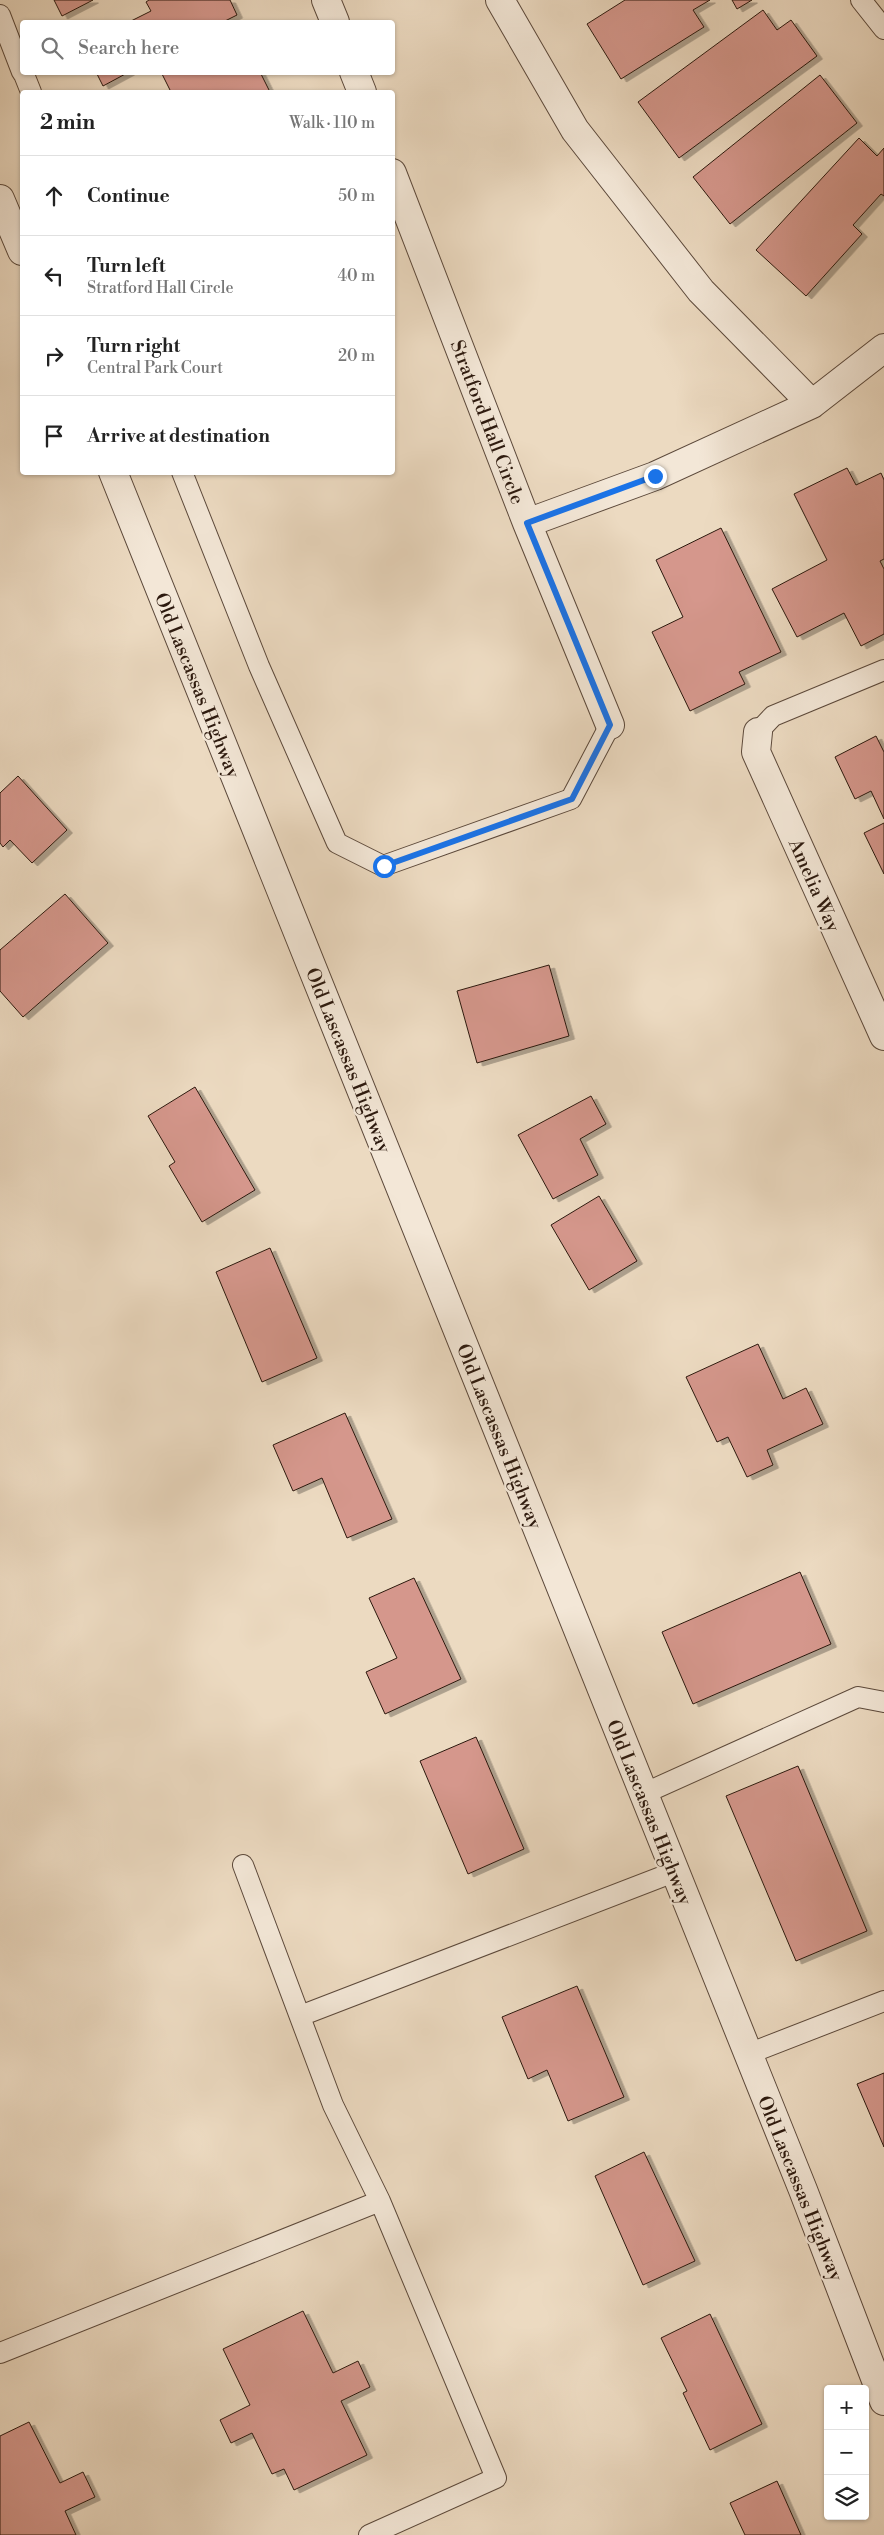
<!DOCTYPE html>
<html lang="en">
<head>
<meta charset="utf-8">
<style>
	body { margin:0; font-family:"Libre Bodoni",serif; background:#f2f2f2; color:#222 }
	.controls { position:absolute; right:15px; bottom:15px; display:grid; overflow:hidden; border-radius:5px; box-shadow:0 1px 4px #0004 }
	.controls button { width:45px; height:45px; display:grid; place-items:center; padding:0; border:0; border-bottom:1px solid #e0e0e0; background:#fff; color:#222; font:25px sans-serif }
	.stop { position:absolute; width:15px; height:15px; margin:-11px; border:4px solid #1a73e8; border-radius:50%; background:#fff }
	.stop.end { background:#1a73e8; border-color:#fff; box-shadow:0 1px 5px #0008 }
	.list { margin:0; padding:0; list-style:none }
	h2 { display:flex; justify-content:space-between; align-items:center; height:65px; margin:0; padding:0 20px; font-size:21px }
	h2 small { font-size:16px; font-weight:400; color:#767676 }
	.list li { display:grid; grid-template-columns:32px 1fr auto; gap:15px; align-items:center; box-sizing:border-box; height:80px; padding:0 20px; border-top:1px solid #e0e0e0 }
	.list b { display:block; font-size:19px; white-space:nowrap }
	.list p { margin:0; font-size:16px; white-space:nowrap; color:#767676 }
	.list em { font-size:16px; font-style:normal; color:#767676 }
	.icon { flex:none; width:28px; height:28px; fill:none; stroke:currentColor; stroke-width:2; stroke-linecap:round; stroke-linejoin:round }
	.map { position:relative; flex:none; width:884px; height:2535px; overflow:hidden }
	.search { position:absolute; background:#fff; box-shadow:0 1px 4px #0004; left:20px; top:20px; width:375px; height:55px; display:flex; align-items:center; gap:12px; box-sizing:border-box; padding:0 18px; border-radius:5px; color:#767676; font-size:19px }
	.panel { position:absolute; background:#fff; box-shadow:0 1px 4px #0004; left:20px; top:90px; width:375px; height:385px; border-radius:5px }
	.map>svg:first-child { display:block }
	.building { fill:#d5978c; stroke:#2c190e; filter:url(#shadow) }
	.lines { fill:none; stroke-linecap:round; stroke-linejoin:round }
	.lane-casing { stroke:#5c493b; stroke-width:22 }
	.street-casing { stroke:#5c493b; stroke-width:30 }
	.lane { stroke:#f3e7d7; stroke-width:20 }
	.street { stroke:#f3e7d7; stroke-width:28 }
	.route { stroke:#1a73e8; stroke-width:6 }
	.labels { text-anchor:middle; stroke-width:4.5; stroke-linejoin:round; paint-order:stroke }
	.street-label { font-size:19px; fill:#2c190e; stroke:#f3e7d7 }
</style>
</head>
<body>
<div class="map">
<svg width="884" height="2535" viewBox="0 0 884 2535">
	<defs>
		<filter id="shadow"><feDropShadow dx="5.5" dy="3" stdDeviation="0" flood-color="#0004"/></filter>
	</defs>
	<rect width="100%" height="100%" fill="#ecdac1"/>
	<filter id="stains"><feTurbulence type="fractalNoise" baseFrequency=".004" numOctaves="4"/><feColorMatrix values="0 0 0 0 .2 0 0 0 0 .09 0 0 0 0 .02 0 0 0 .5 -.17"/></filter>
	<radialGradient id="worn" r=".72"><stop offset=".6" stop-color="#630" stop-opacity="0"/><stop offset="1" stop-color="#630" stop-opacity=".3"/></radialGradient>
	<!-- building -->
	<path class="building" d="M54,0H93L62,16Z
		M149,0H230L237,15L223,22H129L151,11L146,2Z
		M625,0H710L693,10L704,27L621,79L587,24Z
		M732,0H752L737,9Z
		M763,10L777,30L791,20L817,56L679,158L638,102Z
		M96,72H129L103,86Z
		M161,72H260L270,92H171Z
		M820,75L857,123L730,224L693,177Z
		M859,138L877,156L884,148V196L881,194L853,225L862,234L806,296L756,250Z
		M847,468L856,485L881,473L884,480V559L880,561L884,569V634L861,646L844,613L797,637L772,589L827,560L794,494Z
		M721,528L781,652L739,672L745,684L690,711L652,632L683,617L656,560Z
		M876,736L884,752V819L871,791L855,799L835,757Z
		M18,776L67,830L32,863L10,840L3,847L0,843V793Z
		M884,823V874L864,833Z
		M65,894L108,943L23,1017L0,991V950Z
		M549,965L569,1036L477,1063L457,991Z
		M195,1087L255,1190L202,1222L169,1166L175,1162L148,1116Z
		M591,1096L606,1124L580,1139L598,1175L553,1199L518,1135Z
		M599,1196L637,1261L589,1290L551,1225Z
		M270,1248L317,1358L262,1382L216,1272Z
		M758,1344L783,1399L806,1388L823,1424L767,1450L773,1465L747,1477L728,1437L717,1442L686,1377Z
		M345,1413L392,1519L347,1538L322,1478L293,1491L273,1445Z
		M800,1572L831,1644L693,1704L662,1632Z
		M414,1578L461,1679L385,1714L366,1672L397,1658L369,1598Z
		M476,1737L524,1849L468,1874L420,1761Z
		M798,1766L867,1931L796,1961L726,1796Z
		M577,1986L624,2097L568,2121L547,2070L528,2079L502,2017Z
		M884,2073V2147L857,2084Z
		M644,2152L695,2261L643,2285L595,2176Z
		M303,2311L333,2373L358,2361L370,2387L341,2401L367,2455L294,2490L284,2469L272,2474L252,2433L231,2443L220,2420L250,2405L223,2349Z
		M710,2314L762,2424L710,2450L683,2393L687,2391L661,2338Z
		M29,2422L60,2483L83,2472L95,2497L65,2511L76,2535H0V2436Z
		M777,2481L801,2535H745L730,2503Z"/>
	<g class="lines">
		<!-- lane casing -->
		<g class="lane-casing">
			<path id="lane" d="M861,0L884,29
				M0,15L22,72
				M23,72L31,92
				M182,472L259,666L337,843L383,866L571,799L610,725
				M758,732L773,716L884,670
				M643,1794L858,1697L884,1702
				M243,1865L333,2105L380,2201L496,2478L369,2535
				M300,2016L674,1872
				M748,2054L884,2001
				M0,2353L380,2201"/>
		</g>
		<!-- street casing -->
		<g class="street-casing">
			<path id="street" d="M326,0L335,22
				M500,0L575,130L701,291L812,404
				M354,72L362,92
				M392,173L527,523L610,725
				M0,199L22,251
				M113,472L803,2190L884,2401
				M527,523L655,476L812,404L884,348
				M758,732L756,752L884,1036"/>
		</g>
		<!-- lane -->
		<use href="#lane" class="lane"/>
		<!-- street -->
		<use href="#street" class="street"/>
	</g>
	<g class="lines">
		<!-- route -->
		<path class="route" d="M384,866L572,799L610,725L527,523L655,476"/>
	</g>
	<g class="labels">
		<!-- street labels -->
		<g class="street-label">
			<text transform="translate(488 422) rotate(69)" y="7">Stratford Hall Circle</text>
			<text transform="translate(198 685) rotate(68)" y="7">Old Lascassas Highway</text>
			<text transform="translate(815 885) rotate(66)" y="7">Amelia Way</text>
			<text transform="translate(349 1060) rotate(68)" y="7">Old Lascassas Highway</text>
			<text transform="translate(500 1436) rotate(68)" y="7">Old Lascassas Highway</text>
			<text transform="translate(650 1812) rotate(68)" y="7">Old Lascassas Highway</text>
			<text transform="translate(801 2188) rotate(68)" y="7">Old Lascassas Highway</text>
		</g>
	</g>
	<rect width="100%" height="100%" filter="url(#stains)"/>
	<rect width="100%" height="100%" fill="url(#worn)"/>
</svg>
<div class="controls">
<button>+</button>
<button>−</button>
<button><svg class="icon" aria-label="layers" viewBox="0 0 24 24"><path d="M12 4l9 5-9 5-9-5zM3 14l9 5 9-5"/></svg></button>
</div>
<div class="stop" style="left:384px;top:866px"></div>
<div class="stop end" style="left:655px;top:476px"></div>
<div class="search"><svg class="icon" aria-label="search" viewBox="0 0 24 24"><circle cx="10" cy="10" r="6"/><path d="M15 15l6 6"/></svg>Search here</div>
<section class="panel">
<h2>2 min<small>Walk · 110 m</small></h2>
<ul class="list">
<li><svg class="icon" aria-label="ahead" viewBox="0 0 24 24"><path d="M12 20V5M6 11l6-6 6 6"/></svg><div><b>Continue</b></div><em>50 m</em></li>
<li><svg class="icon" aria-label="left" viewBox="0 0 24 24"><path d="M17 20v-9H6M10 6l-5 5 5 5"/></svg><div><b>Turn left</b><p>Stratford Hall Circle</p></div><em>40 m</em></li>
<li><svg class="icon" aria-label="right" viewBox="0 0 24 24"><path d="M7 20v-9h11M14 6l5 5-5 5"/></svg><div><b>Turn right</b><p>Central Park Court</p></div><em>20 m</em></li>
<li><svg class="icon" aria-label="arrive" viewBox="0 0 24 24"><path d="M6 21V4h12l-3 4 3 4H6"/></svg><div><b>Arrive at destination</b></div></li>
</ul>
</section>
</div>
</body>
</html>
